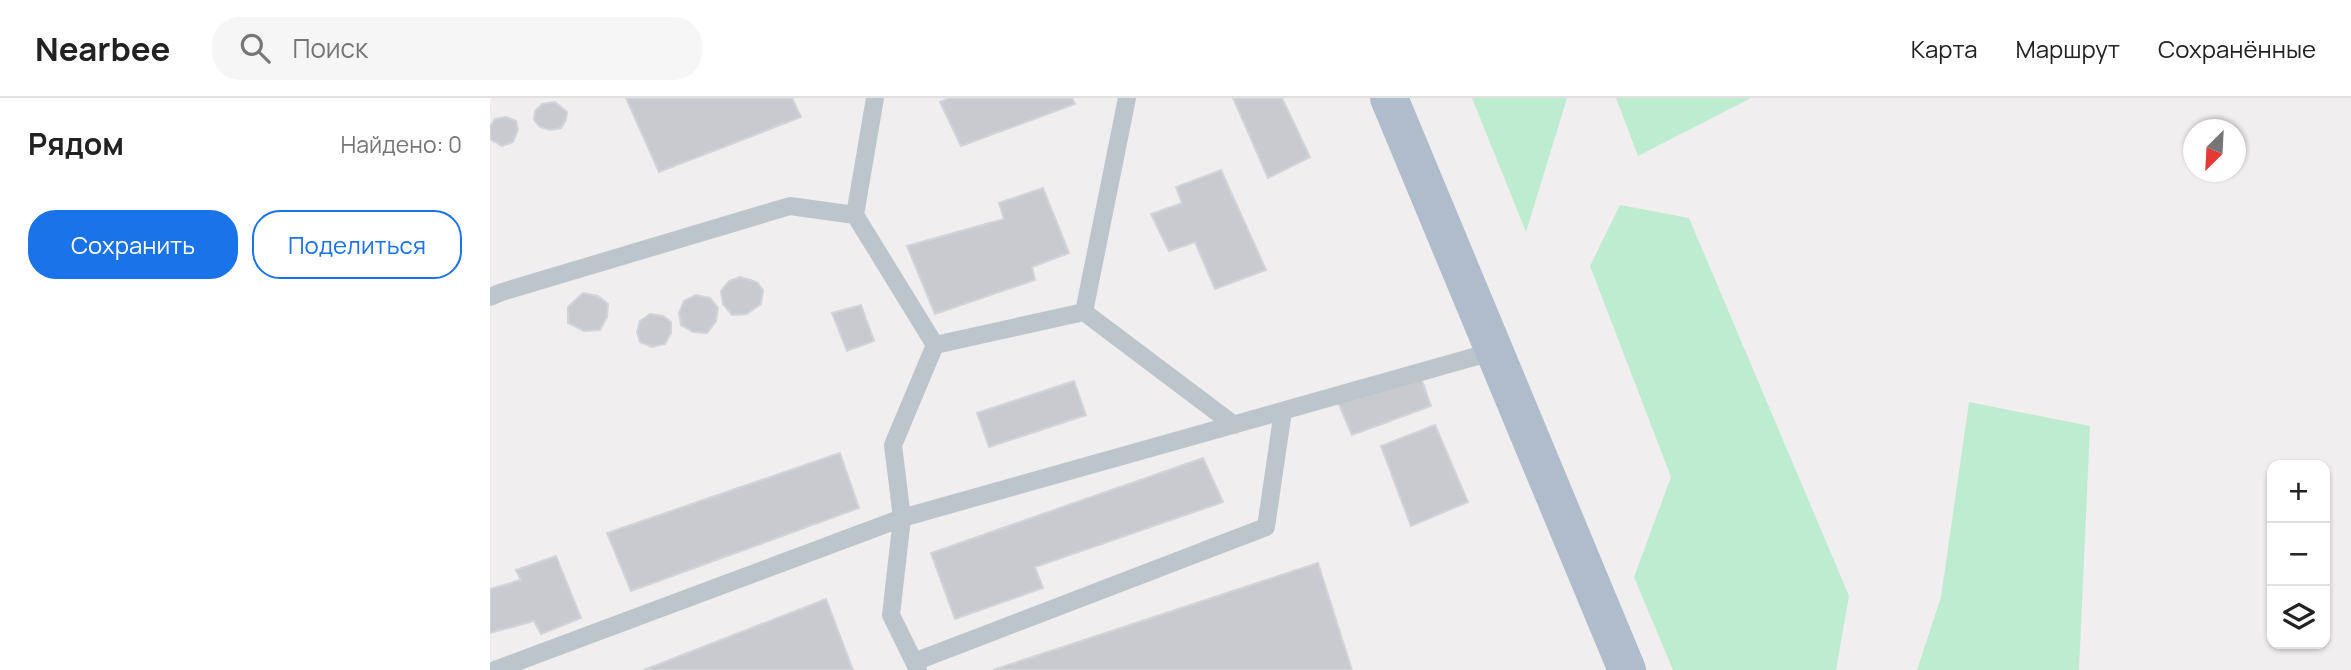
<!DOCTYPE html>
<html lang="ru">
<head>
<meta charset="utf-8">
<style>
	body { margin:0; font-family:Manrope,sans-serif; background:#f6f6f6; color:#222 }
	.controls { position:absolute; right:21px; bottom:21px; display:grid; overflow:hidden; border-radius:14px; box-shadow:0 2px 5px #0004 }
	.controls button { width:63px; height:63px; display:grid; place-items:center; padding:0; border:0; border-bottom:2px solid #e0e0e0; background:#fff; color:#222; font:35px sans-serif }
	.compass { position:absolute; left:1693px; top:21px; width:63px; height:63px; border-radius:50%; background:#fff; box-shadow:0 2px 5px #0004; rotate:204deg }
	.list { margin:0; padding:0; list-style:none }
	h2 { display:flex; justify-content:space-between; align-items:center; height:91px; margin:0; padding:0 28px; font-size:30px }
	h2 small { font-size:23px; font-weight:400; color:#767676 }
	.actions { display:flex; gap:14px; padding:21px 28px }
	.actions a { flex:1; padding:16px 0; border:2px solid #1a73e8; border-radius:28px; text-align:center; font-size:24px; color:#1a73e8 }
	.actions .main { background:#1a73e8; color:#fff }
	.icon { flex:none; width:38px; height:38px; fill:none; stroke:currentColor; stroke-width:2; stroke-linecap:round; stroke-linejoin:round }
	.map { position:relative; flex:none; width:1861px; height:572px; overflow:hidden }
	header { display:flex; align-items:center; gap:42px; box-sizing:border-box; height:98px; padding:0 35px; background:#fff; border-bottom:2px solid #e0e0e0 }
	header strong { font-size:33px }
	nav { display:flex; gap:38px; margin-inline-start:auto; font-size:24px }
	.search { width:490px; height:63px; background:#f6f6f6; display:flex; align-items:center; gap:18px; box-sizing:border-box; padding:0 24px; border-radius:28px; color:#767676; font-size:26px }
	main { display:flex }
	aside { flex:1; background:#fff }
	.map>svg:first-child { display:block }
	.green { fill:#beecd1 }
	.building { fill:#c8cad0; stroke:#d2d4d9; stroke-width:2 }
	.lines { fill:none; stroke-linecap:round; stroke-linejoin:round }
	.lane { stroke:#bdc5cc; stroke-width:18 }
	.primary { stroke:#afbccb; stroke-width:38 }
</style>
</head>
<body>
<header>
<strong>Nearbee</strong>
<div class="search"><svg class="icon" aria-label="search" viewBox="0 0 24 24"><circle cx="10" cy="10" r="6"/><path d="M15 15l6 6"/></svg>Поиск</div>
<nav><a>Карта</a><a>Маршрут</a><a>Сохранённые</a></nav>
</header>
<main>
<aside>
<h2>Рядом<small>Найдено: 0</small></h2>
<ul class="list">
</ul>
<div class="actions"><a class="main">Сохранить</a><a>Поделиться</a></div>
</aside>
<div class="map">
<svg width="1861" height="572" viewBox="0 0 1861 572">
	<rect width="100%" height="100%" fill="#f0eeee"/>
	<!-- green -->
	<path class="green" d="M982,0H1077L1036,134Z
		M1126,0H1261L1148,58Z
		M1130,107L1199,120L1359,498L1346,572H1183L1144,479L1181,379L1100,168Z
		M1479,304L1600,328L1589,572H1427L1451,499Z"/>
	<!-- building -->
	<path class="building" d="M136,0H302L311,19L169,74Z
		M460,0H582L585,6L471,48L450,4Z
		M743,0H792L820,59L778,80Z
		M65,4L77,14L76,22L71,30L60,32L50,29L44,22L45,13L52,6Z
		M16,19L26,23L28,32L23,44L12,48L0,41V29L5,21Z
		M731,72L776,172L725,191L705,144L679,153L661,116L692,105L686,89Z
		M553,90L579,155L542,169L545,182L445,216L417,148L514,121L509,105Z
		M250,179L267,184L273,192L271,206L257,216L242,217L233,206L231,193L239,183Z
		M93,195L108,198L118,206L117,219L110,232L94,233L78,225V209Z
		M206,197L220,200L228,210L226,223L217,235L203,234L191,227L189,215L194,203Z
		M371,207L384,243L357,253L342,215Z
		M160,216L173,218L181,224V235L175,246L162,249L150,244L147,234L150,223Z
		M930,277L941,308L862,337L848,304Z
		M584,283L596,317L499,349L487,315Z
		M945,327L978,404L921,428L891,348Z
		M350,355L369,410L141,493L117,435Z
		M713,360L733,404L545,469L553,490L465,521L441,455Z
		M66,458L91,520L51,536L44,523L0,535V491L31,482L26,472Z
		M828,465L862,572H503Z
		M336,501L363,572H154Z"/>
	<g class="lines">
		<!-- lane -->
		<path class="lane" d="M637,0L594,214L744,327
			M365,117L385,0
			M0,199L12,194L300,108L365,117L445,247L594,214
			M424,564L776,429L793,313
			M5,572L412,420L403,347L445,247
			M428,572L401,517L412,420L1005,253"/>
		<!-- primary -->
		<path class="primary" d="M899,0L1137,572"/>
	</g>
</svg>
<div class="controls">
<button>+</button>
<button>−</button>
<button><svg class="icon" aria-label="layers" viewBox="0 0 24 24"><path d="M12 4l9 5-9 5-9-5zM3 14l9 5 9-5"/></svg></button>
</div>
<svg class="compass" viewBox="-18 -18 36 36"><path d="M0-13l5 13h-10z" fill="#e53935"/><path d="M0 13l5-13h-10z" fill="#767676"/></svg>
</div>
</main>
</body>
</html>
